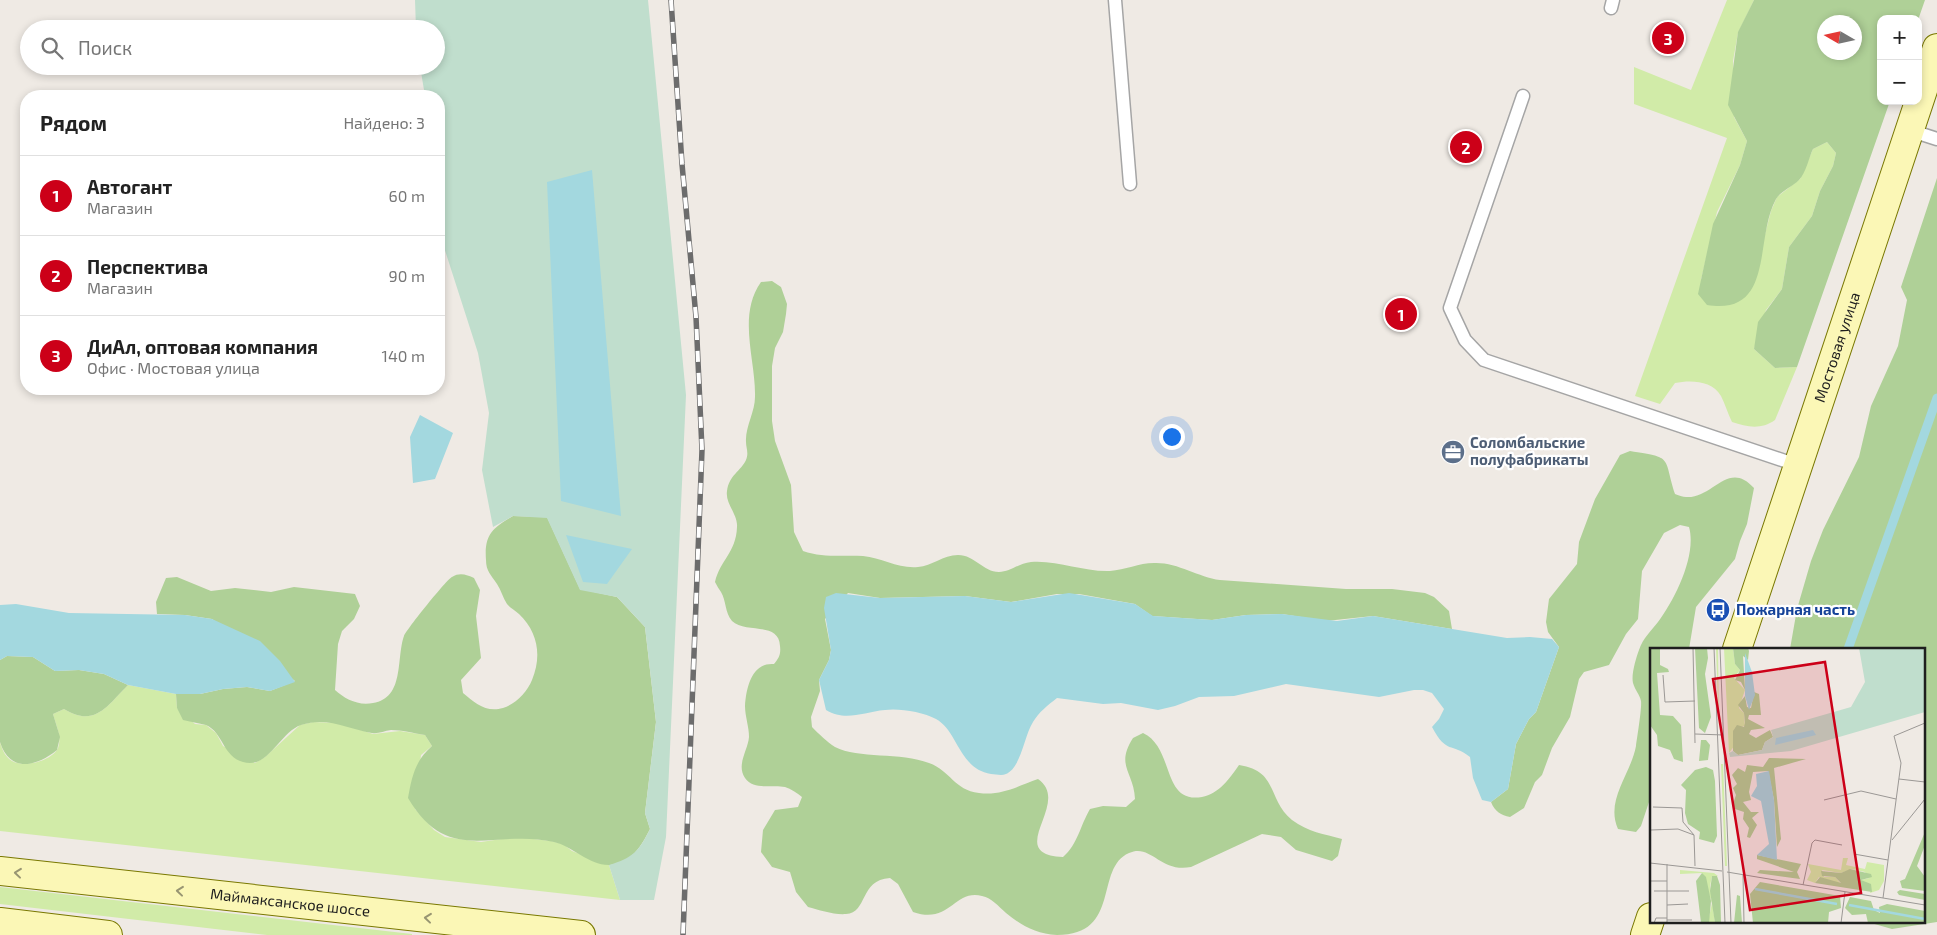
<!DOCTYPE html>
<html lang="ru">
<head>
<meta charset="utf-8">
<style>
	body { margin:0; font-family:"Exo 2",sans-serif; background:#f6f6f6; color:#222 }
	.controls { position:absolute; right:15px; top:15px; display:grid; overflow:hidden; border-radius:10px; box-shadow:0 2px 8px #0003 }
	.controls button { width:45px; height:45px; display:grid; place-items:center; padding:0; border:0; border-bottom:1px solid #e0e0e0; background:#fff; color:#222; font:25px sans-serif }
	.compass { position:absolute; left:1817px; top:15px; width:45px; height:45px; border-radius:50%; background:#fff; box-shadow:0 2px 8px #0003; rotate:279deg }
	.you { position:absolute; left:1171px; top:436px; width:18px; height:18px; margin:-12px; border:4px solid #fff; border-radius:50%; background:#1a73e8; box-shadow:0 0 0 8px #1a73e833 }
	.badge { display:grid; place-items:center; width:32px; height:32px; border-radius:50%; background:#cc0018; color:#fff; font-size:16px; font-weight:700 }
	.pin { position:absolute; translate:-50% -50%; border:2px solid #fff; box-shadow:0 1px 5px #0006 }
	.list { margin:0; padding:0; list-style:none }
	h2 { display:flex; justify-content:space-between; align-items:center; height:65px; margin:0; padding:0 20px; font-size:21px }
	h2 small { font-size:16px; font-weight:400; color:#767676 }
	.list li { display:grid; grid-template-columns:32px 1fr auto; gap:15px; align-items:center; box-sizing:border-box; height:80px; padding:0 20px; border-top:1px solid #e0e0e0 }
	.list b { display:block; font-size:19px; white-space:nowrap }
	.list p { margin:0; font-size:16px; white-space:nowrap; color:#767676 }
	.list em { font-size:16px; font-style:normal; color:#767676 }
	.icon { flex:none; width:28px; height:28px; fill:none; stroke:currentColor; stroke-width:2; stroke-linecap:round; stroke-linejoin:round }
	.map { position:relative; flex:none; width:1937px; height:935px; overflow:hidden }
	.search { position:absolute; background:#fff; box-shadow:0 2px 8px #0003; left:20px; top:20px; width:425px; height:55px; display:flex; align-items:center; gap:12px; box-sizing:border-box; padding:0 18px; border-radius:28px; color:#767676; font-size:19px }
	.panel { position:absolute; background:#fff; box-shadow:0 2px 8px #0003; left:20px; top:90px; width:425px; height:305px; border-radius:20px }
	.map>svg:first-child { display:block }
	.grass { fill:#d1eba8 }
	.forest { fill:#afd097; fill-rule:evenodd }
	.wetland { fill:#c0decd }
	.water { fill:#a3d8df }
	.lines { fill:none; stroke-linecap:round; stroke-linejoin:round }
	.stream { stroke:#a3d8df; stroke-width:9 }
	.lane-casing { stroke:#a5a5a5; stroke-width:15 }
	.secondary-casing { stroke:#797801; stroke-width:30 }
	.lane { stroke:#fff; stroke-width:12 }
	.secondary { stroke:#fbf7b6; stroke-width:28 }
	.rail-casing { stroke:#6c6c6c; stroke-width:5.5 }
	.rail { stroke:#fff; stroke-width:4; stroke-dasharray:11; stroke-linecap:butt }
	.oneway { stroke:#989572 }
	.labels { text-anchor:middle; stroke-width:4.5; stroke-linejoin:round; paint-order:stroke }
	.street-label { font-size:15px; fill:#1e1e1e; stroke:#fff }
	.service-label { font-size:15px; font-weight:bold; fill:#4e5e75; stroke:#fff; text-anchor:start }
	.transit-label { font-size:15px; font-weight:bold; fill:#164399; stroke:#fff; text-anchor:start }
	.inset-river { fill:none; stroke:#a3d8df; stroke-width:2.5 }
	.inset-road { fill:none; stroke:#9b9895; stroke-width:1 }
	.view { fill:#cc0018; fill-opacity:0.15; stroke:#cc0018; stroke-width:2.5 }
	.inset-edge { fill:none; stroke:#1e1e1e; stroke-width:2.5 }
</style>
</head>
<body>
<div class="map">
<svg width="1937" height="935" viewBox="0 0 1937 935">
	<rect width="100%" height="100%" fill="#efeae4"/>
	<!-- grass -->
	<path class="grass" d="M1727,0H1754L1738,33L1733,61L1734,117L1747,141L1740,165L1717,212L1701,280L1764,238L1771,211L1777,197L1800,179L1813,149L1827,142L1836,153L1833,166L1820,191L1812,216L1789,247L1782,289L1766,310L1754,349L1775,368L1797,367L1775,420C1761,430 1747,427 1732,422C1728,414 1725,404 1721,396C1712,380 1690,380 1675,383L1660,404L1635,396L1727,138L1634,104V67L1691,90Z
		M128,685L176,694L177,708L195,724L206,725L216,733L223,746L255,763L265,757L300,725L313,722L340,723L373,734L400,731L425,735L432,746L421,755L415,809L434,830L445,837L481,842L516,837L551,841L563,844L572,851L609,865L620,900L0,831V742C2,749 5,757 12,761C24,768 52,761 58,748C62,737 56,725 53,714L64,709C95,728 107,706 128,685Z
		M0,887L412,934V935H267L0,904Z"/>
	<!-- forest -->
	<path class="forest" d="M1754,0H1925L1918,20L1881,19V101H1890L1797,367L1775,368L1754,349L1758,322L1782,289L1789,247L1812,216L1820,191L1833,166L1836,153L1827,142L1813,149C1809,157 1806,173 1799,180C1792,187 1781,191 1776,199C1754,239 1775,316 1707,305L1698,294L1713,224L1740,165L1747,141L1728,105L1738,32ZM1824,22H1854V52H1824Z
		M1937,178V922L1892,929L1864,921H1923V649H1790L1797,609L1811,561L1823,530L1859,457L1871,406L1898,346L1907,300L1901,287Z
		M772,281L781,287L787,304L786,314L783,332L775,348L772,366V421L775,441L791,485L794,532L803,551C823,558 842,555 863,556C882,558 899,569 918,567C932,566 943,555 958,555C975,555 983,572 999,572C1010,572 1019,563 1031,562C1058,560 1083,572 1110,571C1125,570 1139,563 1154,563C1177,562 1198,577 1220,580L1346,589H1392L1425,593L1434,597L1449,611L1452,629L1373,616L1326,621L1282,614L1246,615L1212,620L1152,616L1135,604L1079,594H1057L1011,602L965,596L880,598L848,593L825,619L831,650L829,660L819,680L820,691L811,717L812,727C819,734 827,742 835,747C858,759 901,752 929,763C951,771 954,790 979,793C1001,796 1018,786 1038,779C1073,803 1002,854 1063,857C1078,844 1080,826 1090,809L1103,806L1126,807L1135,799C1134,772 1115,766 1133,738L1143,733C1175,748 1161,804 1202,797C1219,794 1230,778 1239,765C1279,771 1267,800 1292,820C1308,832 1324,834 1342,839L1338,856L1332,861L1296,850L1281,837L1262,834L1191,867C1160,873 1151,843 1129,853C1094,868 1122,935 1057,935C1036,934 1022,926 1006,913C998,906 992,898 982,896C954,889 950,925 913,912L898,884L890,878C859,880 868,913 846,914C834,915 819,910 808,907L796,892L790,872L772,867L761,852L763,830L775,810L798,807L802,797C797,793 791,789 785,787C772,784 754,791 745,778C736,765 748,750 749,737C749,727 745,716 745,706C746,688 752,662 774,664C779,658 781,654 780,646C779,621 745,634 732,621C725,613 726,600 721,592C719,589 717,586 715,582C720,560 736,553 737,527C738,514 725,504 727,491C729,475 741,471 746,460C749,453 746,448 746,442C745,427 755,412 755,397C756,360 737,316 761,282Z
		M1630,451C1674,458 1663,456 1675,494C1678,495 1683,497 1686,497C1713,499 1728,459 1754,488L1747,524L1740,541L1735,559L1696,607L1689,649H1651V796L1641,826L1636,832L1618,829C1605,800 1631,774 1636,746C1637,738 1642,708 1641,701C1640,695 1635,690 1633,683C1631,675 1636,658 1639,650C1643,638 1651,631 1658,622C1675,599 1697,555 1689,527L1680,525L1664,533L1642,571L1638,619L1626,634L1609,665L1584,672L1579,679L1570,717L1552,748L1542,775L1535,782L1524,808L1510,817C1501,815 1495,812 1491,802L1508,789L1516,744L1529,719L1536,712L1559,647L1548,632L1546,622L1549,599L1577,564L1579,542L1595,499L1620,455Z
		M513,516L547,517L580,589L617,597L645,627L656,722L645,813L650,829C642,845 631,864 610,865C590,866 572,846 554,842C493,828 449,867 408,798C412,776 415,761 432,746L425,735C413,733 402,730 391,730C384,731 378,734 372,733C348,729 327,716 301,725C280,732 268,770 243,762C223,757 223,732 206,725C199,723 190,722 183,720L177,708L176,694H200L223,689L247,687L270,691L295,681L212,619L185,615L157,614L156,602L166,578L177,577L211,591L235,588L271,592L294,587L355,594L360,606L354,619L342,631L338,644L335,690C345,699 358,706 373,703C405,698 396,658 404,636C407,629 447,579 452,577C460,572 467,575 474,578L480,590L476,616L481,658L461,680L463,693C475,703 486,713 503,708C516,704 527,692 532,680C542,656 538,632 519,614C515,610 510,608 507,604C503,598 501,590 497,584C491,575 486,571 486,560C484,534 493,528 513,516Z
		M7,656L33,657L55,671L79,670L104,674L128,685C107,706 95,728 64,709L53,714L60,737L57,750C36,767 10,773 0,742V660Z"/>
	<!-- wetland -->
	<path class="wetland" d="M415,0H648L686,395L666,837L654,900H620L609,865C633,858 639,851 650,829L645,813L656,722L645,627L617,597L580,590L547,518L513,516L493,527L482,470L489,413L478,353L441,238L439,223V96H425L420,66H436V29H416Z"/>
	<!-- water -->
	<path class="water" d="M592,170L621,516L561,501L547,182Z
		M420,415L453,433L435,479L413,483L410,437Z
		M566,535L632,549L607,584L583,582Z
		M836,593L880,598L965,596L1011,602L1069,593L1135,604L1153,616L1212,620L1246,615L1282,614L1337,621L1373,616L1507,638L1530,637L1552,639L1559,647L1536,712L1529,719L1516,744L1508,789L1491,802L1482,800L1473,778L1470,757C1451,742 1447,755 1432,727L1439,719L1444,709L1432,693L1423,690H1414L1379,697L1286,684L1234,696L1199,697L1175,706L1158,710L1121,703L1103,704L1057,698C1048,705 1039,712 1033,722C1024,736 1021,768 1006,774C1001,776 996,774 991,774C959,769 958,731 936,719C923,712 899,708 885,710C863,712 846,722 826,710L819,680L829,660L831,650L824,608L826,597Z
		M16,604L69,613L185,615L212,619L260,641L280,661L295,682L270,691L247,687L223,689L200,694H176L128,685L104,674L79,670L55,671L33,657L7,656L0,660V605Z"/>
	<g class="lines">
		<!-- stream -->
		<path class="stream" d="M1848,649L1937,398"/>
		<!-- lane casing -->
		<g class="lane-casing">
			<path id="lane" d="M1115,0L1130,184
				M1611,8L1613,0
				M1523,96L1450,308L1465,340L1484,360L1797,465
				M1909,130L1937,139"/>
		</g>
		<!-- secondary casing -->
		<g class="secondary-casing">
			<g id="secondary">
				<path id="s1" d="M1737,649L1937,48"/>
				<path id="s2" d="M0,871L581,935"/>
				<path d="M0,922L108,935"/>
				<path d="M1645,935L1651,917"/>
			</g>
		</g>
		<!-- lane -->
		<use href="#lane" class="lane"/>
		<!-- secondary -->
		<use href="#secondary" class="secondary"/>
		<!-- rail casing -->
		<g class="rail-casing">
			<path id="rail" d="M671,0L682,164L696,317L702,450L683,935"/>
		</g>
		<!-- rail -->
		<use href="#rail" class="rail"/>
	</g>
	<!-- one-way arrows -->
	<defs><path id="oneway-chevron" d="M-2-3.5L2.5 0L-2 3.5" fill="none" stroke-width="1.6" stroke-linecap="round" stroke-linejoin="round" transform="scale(1.25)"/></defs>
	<g class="oneway">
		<use href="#oneway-chevron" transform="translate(18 873) rotate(-174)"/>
		<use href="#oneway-chevron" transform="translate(180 891) rotate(-174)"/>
		<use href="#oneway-chevron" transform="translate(428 918) rotate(-174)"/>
	</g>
	<!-- icons -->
	<defs>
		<g id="office-disc" transform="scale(1.25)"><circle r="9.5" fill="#5c6f8a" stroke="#fff"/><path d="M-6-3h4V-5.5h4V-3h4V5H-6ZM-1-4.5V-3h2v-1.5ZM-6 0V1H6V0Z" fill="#fff"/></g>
		<g id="bus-disc" transform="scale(1.25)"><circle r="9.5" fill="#1a4fb4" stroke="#fff"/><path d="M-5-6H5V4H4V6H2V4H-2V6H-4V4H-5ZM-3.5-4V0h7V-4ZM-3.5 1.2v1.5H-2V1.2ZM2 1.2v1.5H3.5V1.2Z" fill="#fff"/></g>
	</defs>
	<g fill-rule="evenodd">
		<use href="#office-disc" x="1453" y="452"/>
		<use href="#bus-disc" x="1718" y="610"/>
	</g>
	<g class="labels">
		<!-- street labels -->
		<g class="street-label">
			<text dy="5" stroke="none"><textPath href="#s1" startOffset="318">Мостовая улица</textPath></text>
			<text dy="5" stroke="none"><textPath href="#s2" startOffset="292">Маймаксанское шоссе</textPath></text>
		</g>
		<!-- service labels -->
		<g class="service-label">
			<text x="1470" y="448">Соломбальские<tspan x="1470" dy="17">полуфабрикаты</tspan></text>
		</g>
		<!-- transit labels -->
		<g class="transit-label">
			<text x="1736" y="615">Пожарная часть</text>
		</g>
	</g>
	<!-- overview -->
	<g transform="translate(1650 648)">
		<rect width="275" height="275" fill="#efeae4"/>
		<path d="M66,0H68L69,81ZM74,0H83L85,16L90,22L84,30L95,42L89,60L94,65L95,78L84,81L85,97L79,105ZM71,116H73L77,218H75ZM193,210H198L196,217L215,221L217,214L234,217V233L229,242L220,245L221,240L211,232L219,230L215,224L202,221L191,225L172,222L174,229H185L191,236L169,229L165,235L157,232L161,224L158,216L191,222ZM30,222L64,225L68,228H62L60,238L65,275L58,274L62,255L52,225L30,226Z" fill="#d1eba8"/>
		<path d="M0,0H10V17L18,21L19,24L7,25L10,67L23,68L31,77L33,114L24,111L20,102L8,98L7,87L0,77ZM45,0H57L58,10L55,26L61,69L55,85L49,80ZM83,0H98L99,3L98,12L93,8L95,42L91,34L85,32L90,22L85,16ZM104,44L109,46L111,67H99L98,71L115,80L101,82L99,86L106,90L120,82L123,89L115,94L112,102L88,107L83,103V83L87,77L94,79L95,75L94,65L88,57L95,48L97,59L101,60ZM51,92H56L60,97L58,112L49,113ZM119,110L156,111L124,120L131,191L127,199L124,152L118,123L103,124L99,144L101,152L93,154L101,164H109L102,170L107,177L100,190L97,189L99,180L93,171L94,164L85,161L83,156L86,147L83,140L87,136L82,127L88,120L95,124L97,117L113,119ZM56,119L63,122L65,133L67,188L64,195L49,191L50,184L38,176L35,165L36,142L31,137L45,122ZM275,184V197L267,218L275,229V243L252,240L250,233L255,231ZM107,207L151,216L147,224L150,231L107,225L110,222L144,224L107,211ZM200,221L221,226L222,229L211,232L221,236L222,244L165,235L170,229L191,235L185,229L172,228L171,223L191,225ZM52,225L56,229L61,253L59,275H51L46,233ZM62,228H67L70,237L71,275H65L60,243ZM110,234L190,248L191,260L179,264L178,275H103L100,246ZM250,242L275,246V252L249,247L247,244ZM87,247L90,248L92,275H84ZM200,249L221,253L224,262L230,265L229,259L237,256L275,263V275H218L216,266L202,267L195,260Z" fill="#afd097"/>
		<path d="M209,0H275V64L141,103L80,109L79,105L83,103L88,107L112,102L115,94L123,89L121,82L201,59L215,34Z" fill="#c0decd"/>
		<path d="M95,5L102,24L105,47L99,62L95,48ZM163,82L166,87L125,97L126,90ZM119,123L124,152L127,212L107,207L119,196L111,153L101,148L107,138L106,126Z" fill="#a3d8df"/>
		<path class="inset-river" d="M105,241L187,256M199,257L275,271"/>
		<path class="inset-road" d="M43,0L45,95M64,0L75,275M70,0L81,275M13,27L15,54L45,53M45,86L74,87M249,131L275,134M174,152L211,143L246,151M3,159L32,160L33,174L44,187L45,218M1,182L28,181L44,187M242,192L275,151M204,206L238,212M0,215L72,223M17,216V275M77,224L275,257M93,227L94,275M0,233H17M153,237L162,195L165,192L192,197M4,243H39M233,250L251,115L244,88L275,75M17,257L38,256M17,272H42M4,275L6,270H17M191,275L195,244"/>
		<path class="view" d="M175,14L211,245L100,262L63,31Z"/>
		<rect width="275" height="275" class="inset-edge"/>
	</g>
</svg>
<div class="controls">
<button>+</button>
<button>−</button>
</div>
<svg class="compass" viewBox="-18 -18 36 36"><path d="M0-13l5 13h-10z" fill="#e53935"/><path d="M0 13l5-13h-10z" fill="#767676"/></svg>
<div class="you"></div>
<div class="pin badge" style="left:1401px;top:314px">1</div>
<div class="pin badge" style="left:1466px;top:147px">2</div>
<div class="pin badge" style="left:1668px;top:38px">3</div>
<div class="search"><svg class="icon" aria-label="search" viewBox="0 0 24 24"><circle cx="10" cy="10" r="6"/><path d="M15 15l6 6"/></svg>Поиск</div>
<section class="panel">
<h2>Рядом<small>Найдено: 3</small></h2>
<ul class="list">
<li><span class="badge">1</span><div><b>Автогант</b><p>Магазин</p></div><em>60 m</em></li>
<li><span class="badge">2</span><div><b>Перспектива</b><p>Магазин</p></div><em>90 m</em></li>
<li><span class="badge">3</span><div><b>ДиАл, оптовая компания</b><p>Офис · Мостовая улица</p></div><em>140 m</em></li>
</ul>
</section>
</div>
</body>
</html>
